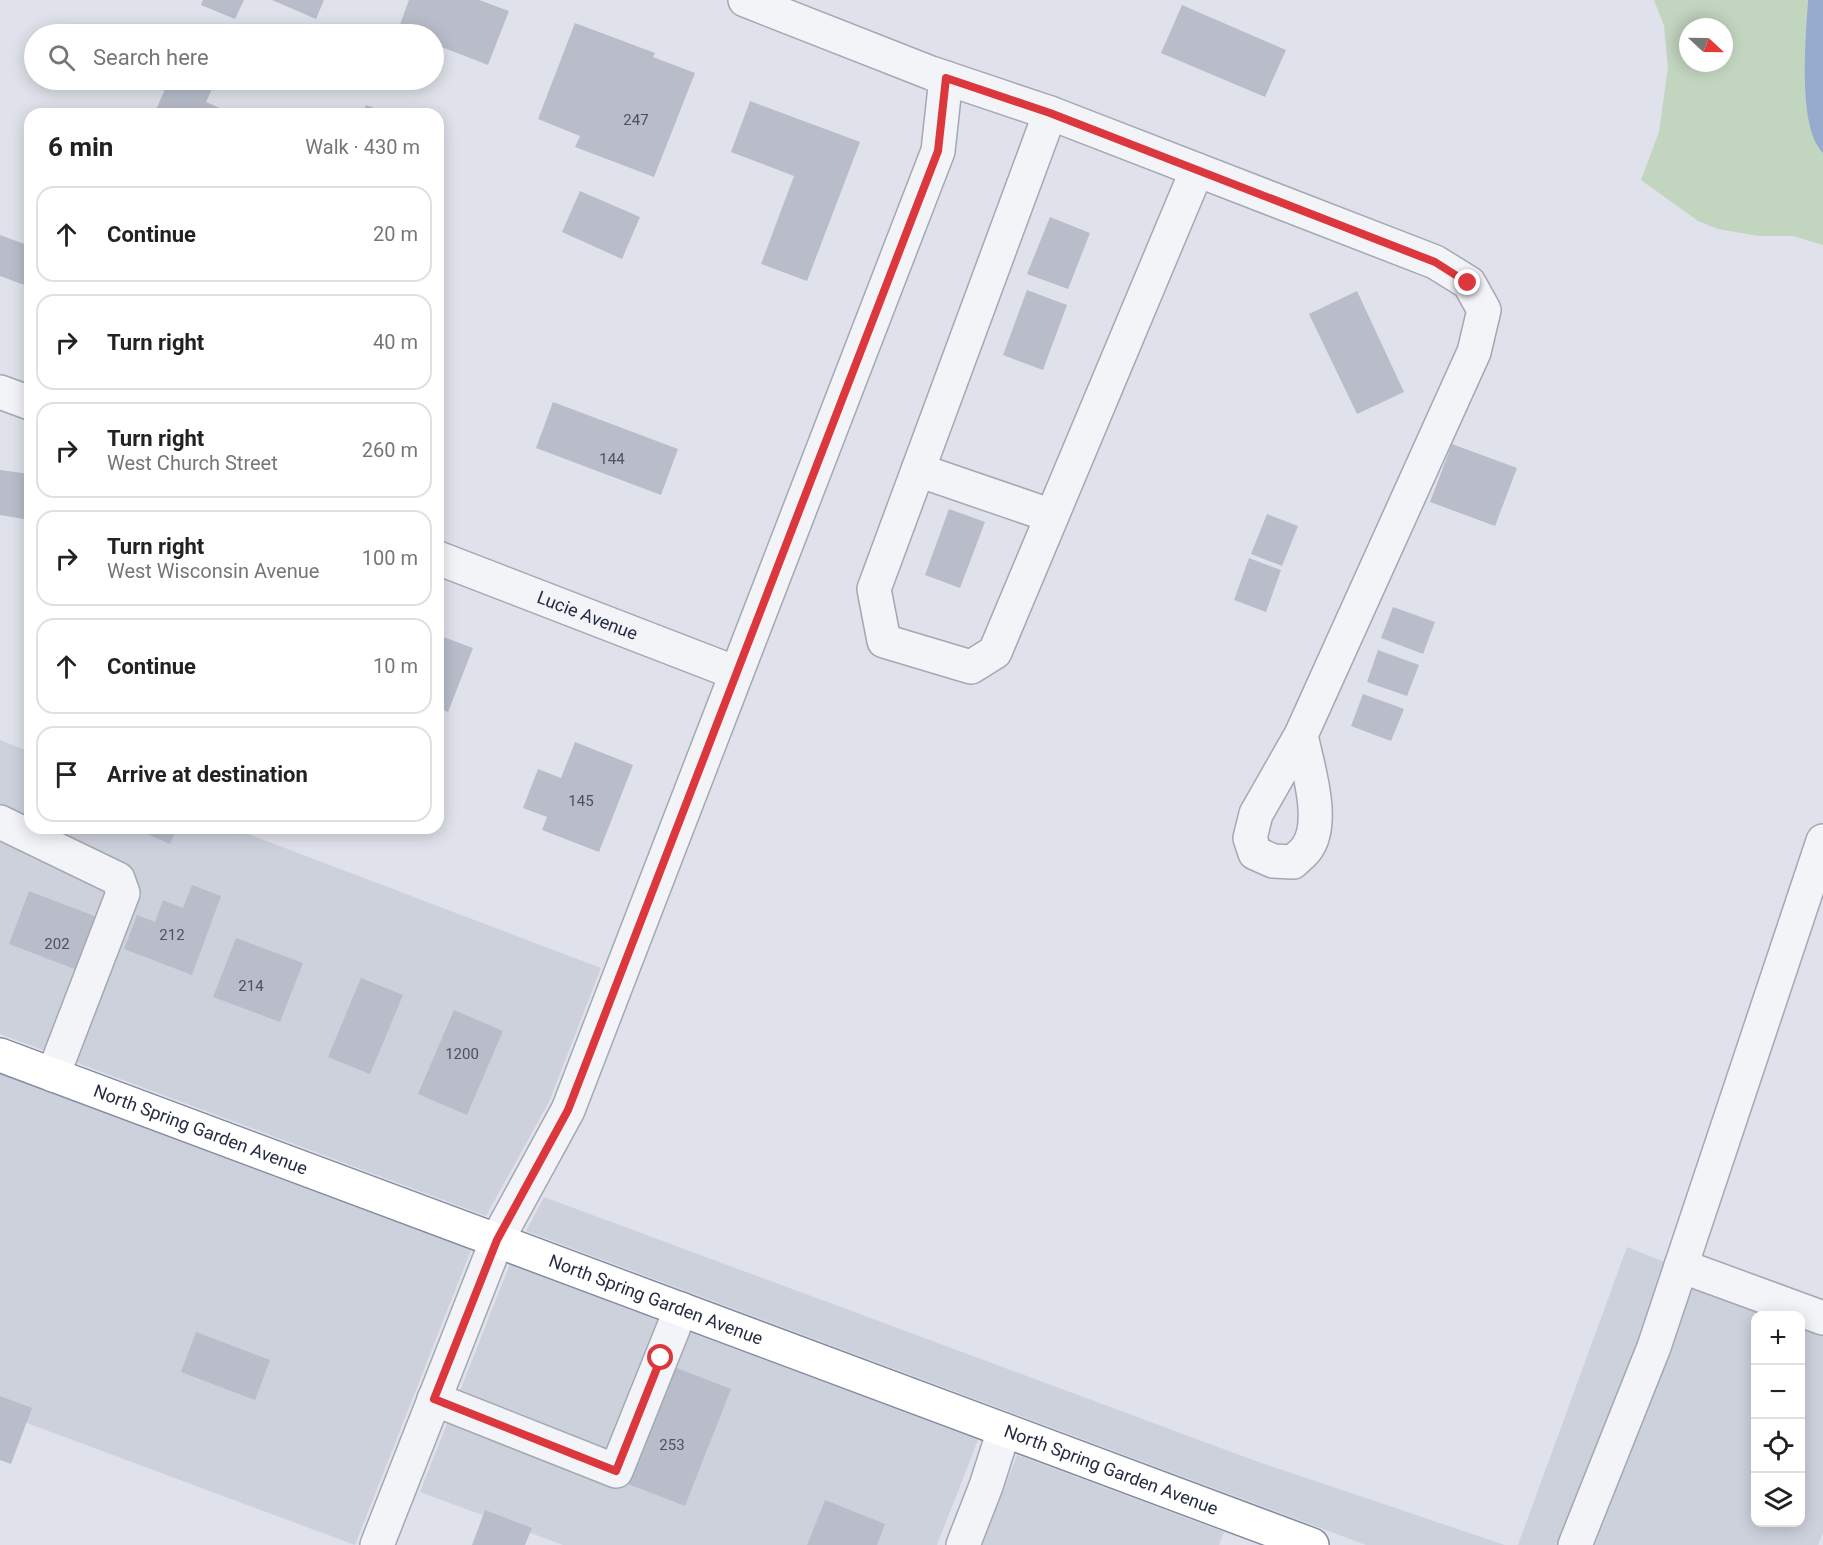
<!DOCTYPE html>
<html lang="en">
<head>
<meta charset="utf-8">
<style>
	body { margin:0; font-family:Roboto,sans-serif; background:#f6f6f6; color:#222 }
	.controls { position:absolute; right:18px; bottom:18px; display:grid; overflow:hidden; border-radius:12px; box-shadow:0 3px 15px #0003 }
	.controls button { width:54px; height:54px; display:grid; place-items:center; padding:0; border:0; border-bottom:2px solid #e0e0e0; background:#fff; color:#222; font:30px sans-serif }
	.compass { position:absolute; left:1679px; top:18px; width:54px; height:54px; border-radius:50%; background:#fff; box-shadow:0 3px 15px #0003; rotate:112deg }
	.stop { position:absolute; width:18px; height:18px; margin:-14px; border:4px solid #dc373d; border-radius:50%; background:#fff }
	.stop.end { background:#dc373d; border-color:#fff; box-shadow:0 2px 6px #0008 }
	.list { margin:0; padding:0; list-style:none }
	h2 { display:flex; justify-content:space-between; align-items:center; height:78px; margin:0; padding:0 24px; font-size:26px }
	h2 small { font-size:20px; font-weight:400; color:#767676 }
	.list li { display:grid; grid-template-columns:39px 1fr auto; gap:18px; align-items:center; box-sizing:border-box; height:96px; margin:0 12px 12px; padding:0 12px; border:2px solid #e0e0e0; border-radius:18px }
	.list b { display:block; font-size:22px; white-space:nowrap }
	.list p { margin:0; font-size:20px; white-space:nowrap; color:#767676 }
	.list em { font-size:20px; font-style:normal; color:#767676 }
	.icon { flex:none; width:33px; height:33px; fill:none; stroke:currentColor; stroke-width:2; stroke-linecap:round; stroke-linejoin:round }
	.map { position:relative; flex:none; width:1823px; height:1545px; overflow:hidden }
	.search { position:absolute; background:#fff; box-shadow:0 3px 15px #0003; left:24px; top:24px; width:420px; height:66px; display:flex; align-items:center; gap:15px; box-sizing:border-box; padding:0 21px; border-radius:33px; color:#767676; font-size:22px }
	.panel { position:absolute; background:#fff; box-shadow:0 3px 15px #0003; left:24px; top:108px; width:420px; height:726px; border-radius:18px }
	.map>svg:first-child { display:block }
	.built { fill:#cdd1dc }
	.green { fill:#c2d5bf; fill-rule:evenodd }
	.water { fill:#96abce }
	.building { fill:#b9bdca }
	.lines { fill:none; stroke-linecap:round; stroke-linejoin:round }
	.minor-casing { stroke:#a4a8b5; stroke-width:36 }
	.highway-casing { stroke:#858da2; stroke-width:36 }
	.minor { stroke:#f2f4f8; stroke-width:33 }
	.highway { stroke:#fff; stroke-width:33 }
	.route { stroke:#dc373d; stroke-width:8 }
	.labels { text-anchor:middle; stroke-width:6; stroke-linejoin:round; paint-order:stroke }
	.number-label { font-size:15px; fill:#4b5165 }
	.street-label { font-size:18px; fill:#262d43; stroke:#eff1f7 }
</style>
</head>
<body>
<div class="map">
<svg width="1823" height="1545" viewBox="0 0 1823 1545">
	<rect width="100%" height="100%" fill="#dfe2ea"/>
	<!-- built -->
	<path class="built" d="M0,740L30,752V828H232L601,968L549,1102L486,1216L0,1034Z
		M0,1074L471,1250L355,1545L0,1413Z
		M544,1197L1253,1460L1505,1545H1366L526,1231Z
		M1627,1247L1799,1315L1756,1316V1522H1800L1801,1316L1823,1325V1533L1818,1545H1518Z
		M510,1264L978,1440L937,1545H563L420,1492Z
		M1017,1455L1224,1532L1219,1545H982Z"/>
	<!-- green -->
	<path class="green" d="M1654,0H1808L1806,44L1817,147L1823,153V245L1793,236H1759L1718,229L1698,221L1641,180L1659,132L1668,67L1664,26ZM1688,27H1724V63H1688Z"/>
	<!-- water -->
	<path class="water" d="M1808,0H1823V153C1797,127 1806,36 1808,0Z"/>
	<!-- building -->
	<path class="building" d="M203,0H244L235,19L201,5Z
		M272,0H324L316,19Z
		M409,0H479L509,11L488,65L434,44V34H409L398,30Z
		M1182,5L1286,50L1265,97L1161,53Z
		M575,23L655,53L653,57L695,73L654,177L575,147L580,136L538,119Z
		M169,80H216L206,102L224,110L223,114H154Z
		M750,101L860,142L807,281L761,264L794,176L731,152Z
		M366,105L391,114H362Z
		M580,191L640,217L622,259L562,232Z
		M1050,217L1090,233L1068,289L1027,274Z
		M0,235L30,246V287L0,276Z
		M1027,290L1067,305L1043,370L1003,355Z
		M1357,291L1404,392L1357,414L1309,314Z
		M553,402L678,449L661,495L536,448Z
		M1452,444L1517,468L1495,526L1430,502Z
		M0,470L30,474V520L0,515Z
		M949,509L985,522L960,588L925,575Z
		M1267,514L1298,526L1282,566L1251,554Z
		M1249,558L1281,570L1266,612L1234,600Z
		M1393,607L1435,622L1423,654L1381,638Z
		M438,635L473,648L448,712L438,708Z
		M1378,650L1419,665L1407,696L1367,682Z
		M1363,694L1404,709L1391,741L1351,726Z
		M575,742L633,765L599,852L542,830L547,817L523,808L538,769L561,778Z
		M133,828H177L170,844Z
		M192,885L221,896L192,975L124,949L137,915L155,922L163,900L183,908Z
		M29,891L97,917L77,970L9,944Z
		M236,938L303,963L280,1022L213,997Z
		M361,978L403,995L370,1074L328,1057Z
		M454,1010L503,1031L467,1115L418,1094Z
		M196,1332L270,1360L255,1400L181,1372Z
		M674,1367L731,1389L685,1506L628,1484Z
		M0,1396L32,1408L11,1464L0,1460Z
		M825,1500L885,1524L877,1545H807Z
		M485,1510L532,1528L525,1545H472Z"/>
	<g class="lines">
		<!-- minor casing -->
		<g class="minor-casing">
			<g id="minor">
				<path d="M745,0L931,73L1050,113L1435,262L1469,283L1484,310L1474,352L1301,735C1307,765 1326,821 1307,848C1304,853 1297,858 1293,862L1273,861L1255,853L1250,838L1256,814L1301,735"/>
				<path d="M1050,113L874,589L884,641L971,667L995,652L1197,170"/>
				<path d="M0,392L30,403"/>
				<path d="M918,470L1052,516"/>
				<path id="s1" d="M438,558L736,673"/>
				<path d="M0,822L118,879L123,893L53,1075"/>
				<path d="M1681,1266L1823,1318"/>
				<path d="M434,1399L616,1471L681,1309"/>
				<path d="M377,1545L497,1240L568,1110L938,151L946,78"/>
				<path d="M963,1545L986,1486L1004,1430"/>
				<path d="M1575,1545L1654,1347L1823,841"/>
			</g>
		</g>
		<!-- highway casing -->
		<g class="highway-casing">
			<g id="highway">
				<path id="s2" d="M0,1055L1312,1545"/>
			</g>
		</g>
		<!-- minor -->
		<use href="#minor" class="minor"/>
		<!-- highway -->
		<use href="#highway" class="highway"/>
	</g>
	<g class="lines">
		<!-- route -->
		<path class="route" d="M661,1358L616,1471L434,1399L497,1240L568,1110L938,151L946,78L1050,113L1435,262L1468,283"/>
	</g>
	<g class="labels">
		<!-- number labels -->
		<g class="number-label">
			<text x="636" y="125">247</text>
			<text x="612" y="464">144</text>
			<text x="581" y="806">145</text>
			<text x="172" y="940">212</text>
			<text x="57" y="949">202</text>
			<text x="251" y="991">214</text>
			<text x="462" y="1059">1200</text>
			<text x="672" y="1450">253</text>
		</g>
		<!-- street labels -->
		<g class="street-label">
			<text dy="6" stroke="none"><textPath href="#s1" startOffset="160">Lucie Avenue</textPath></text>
			<text dy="6" stroke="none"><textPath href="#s2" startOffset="214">North Spring Garden Avenue</textPath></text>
			<text dy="6" stroke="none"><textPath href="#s2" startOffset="700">North Spring Garden Avenue</textPath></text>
			<text dy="6" stroke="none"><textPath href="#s2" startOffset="1186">North Spring Garden Avenue</textPath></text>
		</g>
	</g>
</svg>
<div class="controls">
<button>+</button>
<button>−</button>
<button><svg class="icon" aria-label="locate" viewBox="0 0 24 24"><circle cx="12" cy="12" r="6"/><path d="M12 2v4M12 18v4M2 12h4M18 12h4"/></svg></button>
<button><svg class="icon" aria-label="layers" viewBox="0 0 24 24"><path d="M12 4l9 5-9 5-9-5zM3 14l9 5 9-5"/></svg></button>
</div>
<svg class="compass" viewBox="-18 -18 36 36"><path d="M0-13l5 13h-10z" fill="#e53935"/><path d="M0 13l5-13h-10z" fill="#767676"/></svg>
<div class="stop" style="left:661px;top:1358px"></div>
<div class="stop end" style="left:1468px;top:283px"></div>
<div class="search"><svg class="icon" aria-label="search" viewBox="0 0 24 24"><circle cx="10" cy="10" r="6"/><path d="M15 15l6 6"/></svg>Search here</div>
<section class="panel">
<h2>6 min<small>Walk · 430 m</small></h2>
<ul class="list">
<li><svg class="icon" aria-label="ahead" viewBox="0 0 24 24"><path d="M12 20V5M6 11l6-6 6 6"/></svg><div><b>Continue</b></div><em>20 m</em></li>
<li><svg class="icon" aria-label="right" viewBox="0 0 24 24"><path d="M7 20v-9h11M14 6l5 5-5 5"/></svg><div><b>Turn right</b></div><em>40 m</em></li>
<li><svg class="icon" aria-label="right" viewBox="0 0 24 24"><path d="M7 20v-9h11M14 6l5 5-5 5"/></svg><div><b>Turn right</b><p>West Church Street</p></div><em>260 m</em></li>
<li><svg class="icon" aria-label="right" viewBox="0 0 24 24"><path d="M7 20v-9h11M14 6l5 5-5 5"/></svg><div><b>Turn right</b><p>West Wisconsin Avenue</p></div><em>100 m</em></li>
<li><svg class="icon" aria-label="ahead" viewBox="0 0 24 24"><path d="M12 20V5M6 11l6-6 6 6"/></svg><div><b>Continue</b></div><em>10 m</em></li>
<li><svg class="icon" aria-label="arrive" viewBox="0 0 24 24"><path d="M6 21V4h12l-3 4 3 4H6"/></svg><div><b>Arrive at destination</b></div></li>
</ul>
</section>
</div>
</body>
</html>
